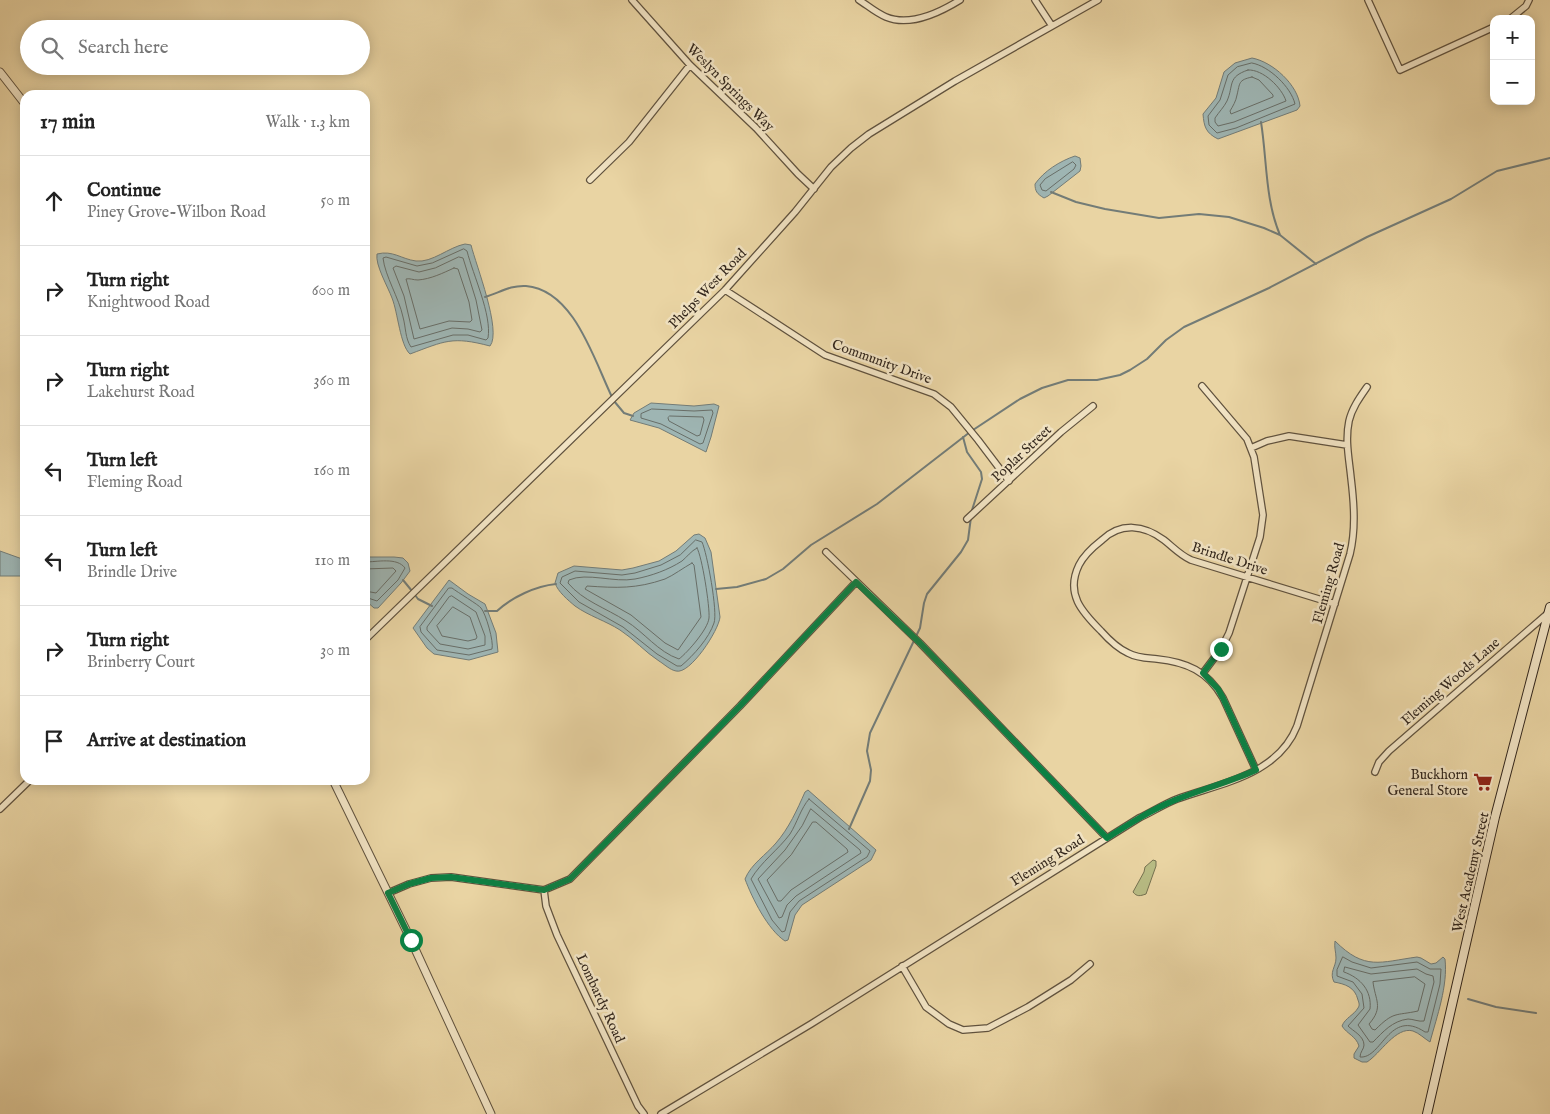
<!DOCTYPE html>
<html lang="en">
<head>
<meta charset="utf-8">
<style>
	body { margin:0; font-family:"IM FELL English",serif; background:#f6f6f6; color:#222 }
	.controls { position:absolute; right:15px; top:15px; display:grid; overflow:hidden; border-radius:10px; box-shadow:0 2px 12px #0003 }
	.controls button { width:45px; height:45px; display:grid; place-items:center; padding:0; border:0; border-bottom:1px solid #e0e0e0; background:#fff; color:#222; font:25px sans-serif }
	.stop { position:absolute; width:15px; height:15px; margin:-11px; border:4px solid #0b8043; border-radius:50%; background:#fff }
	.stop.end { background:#0b8043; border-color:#fff; box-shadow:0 1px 5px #0008 }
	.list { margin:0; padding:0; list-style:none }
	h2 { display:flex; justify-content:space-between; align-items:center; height:65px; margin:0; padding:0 20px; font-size:21px }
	h2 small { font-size:16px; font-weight:400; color:#767676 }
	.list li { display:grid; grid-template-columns:32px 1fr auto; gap:15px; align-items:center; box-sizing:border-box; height:90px; padding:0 20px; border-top:1px solid #e0e0e0 }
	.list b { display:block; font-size:19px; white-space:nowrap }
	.list p { margin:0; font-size:16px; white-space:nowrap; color:#767676 }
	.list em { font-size:16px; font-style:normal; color:#767676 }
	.icon { flex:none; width:28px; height:28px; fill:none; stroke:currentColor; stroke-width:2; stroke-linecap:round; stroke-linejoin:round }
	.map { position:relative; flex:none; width:1550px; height:1114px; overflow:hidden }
	.search { position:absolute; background:#fff; box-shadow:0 2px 12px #0003; left:20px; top:20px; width:350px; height:55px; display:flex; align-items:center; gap:12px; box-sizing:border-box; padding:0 18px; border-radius:28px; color:#767676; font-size:19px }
	.panel { position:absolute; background:#fff; box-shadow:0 2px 12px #0003; left:20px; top:90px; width:350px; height:695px; border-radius:15px }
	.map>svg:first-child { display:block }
	.green { fill:#b8bc84; stroke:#757150 }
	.water { fill:#9eb5b3; stroke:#737c77 }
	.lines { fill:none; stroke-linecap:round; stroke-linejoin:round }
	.shore { stroke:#686e68; stroke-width:1 }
	.stream { stroke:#737c77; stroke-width:2 }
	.minor-casing { stroke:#60523e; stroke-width:8 }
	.tertiary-casing { stroke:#60523e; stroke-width:9 }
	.secondary-casing { stroke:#32261c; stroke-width:10 }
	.minor { stroke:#f1e3c3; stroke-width:5.5 }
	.tertiary { stroke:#f1e3c3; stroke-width:7 }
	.secondary { stroke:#f1e3c3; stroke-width:8 }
	.route { stroke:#0b8043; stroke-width:6 }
	.labels { text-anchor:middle; stroke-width:5; stroke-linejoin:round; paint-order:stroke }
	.street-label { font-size:14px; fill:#32261c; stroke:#f1e3c3 }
	.poi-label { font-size:14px; fill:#32261c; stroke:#f1e3c3; text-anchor:end }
</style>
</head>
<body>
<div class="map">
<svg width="1550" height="1114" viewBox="0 0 1550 1114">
	<rect width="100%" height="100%" fill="#e9d4a3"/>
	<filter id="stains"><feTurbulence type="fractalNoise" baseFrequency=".004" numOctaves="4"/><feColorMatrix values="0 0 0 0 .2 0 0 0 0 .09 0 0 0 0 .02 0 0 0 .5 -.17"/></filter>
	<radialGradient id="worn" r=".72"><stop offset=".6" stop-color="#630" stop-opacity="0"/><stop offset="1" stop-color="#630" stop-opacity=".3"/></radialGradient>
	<!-- green -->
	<path class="green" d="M1153,860L1156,861V866L1146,894C1140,896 1137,897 1133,892L1144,872L1145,867Z"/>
	<!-- water -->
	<path class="water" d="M1252,58C1273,62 1298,85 1300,106L1297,110L1218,139C1206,133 1204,127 1203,114L1216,98L1224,72L1235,63Z
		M1075,156L1080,158L1081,166L1080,171L1048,196L1044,198C1037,194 1035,191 1035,184C1044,171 1060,161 1075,156Z
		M465,244L471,245C476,265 502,331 490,346C452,336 445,341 410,354C400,345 398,313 392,298C388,287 375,265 377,254C393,250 401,259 416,261C432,263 449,247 465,244Z
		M651,403L694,406L714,404L719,406L711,437L706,452L659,428L630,420L634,413Z
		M699,534L705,538L711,552L720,617C719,630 690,675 676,671C670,670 664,664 659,661C645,652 634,639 620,630C606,621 589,616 575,606C568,600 558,592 555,583L558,573L574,566L622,570L633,568L659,561L676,551L694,535Z
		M0,551L25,560V576H0Z
		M394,557L403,558L408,563L410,571L401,583L378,608H374L365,600V557Z
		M449,580L468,594L485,604L496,633L498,652L469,660L434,654L427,648L413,628Z
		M808,790L876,850L871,860L802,905L795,915L788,940L785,941C768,930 752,898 745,879C751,864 766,855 776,843C789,828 797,810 805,792Z
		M1335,941C1365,971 1380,962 1417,957L1421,958L1431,964L1436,963L1443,957L1445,959C1448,986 1437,1016 1430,1042C1425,1039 1419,1033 1413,1031C1396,1026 1380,1054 1367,1062H1362L1354,1058V1054L1359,1046C1356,1036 1347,1034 1342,1026C1345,1018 1354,1015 1358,1008C1360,1005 1359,1003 1358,1000C1355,987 1345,984 1334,982C1329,972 1336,967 1336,958C1336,952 1334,948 1335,941Z"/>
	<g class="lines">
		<!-- shore -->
		<path class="shore" d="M1252,63C1269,66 1291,87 1295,104L1236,128L1217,133L1209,125L1208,116L1220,100L1228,75L1237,67Z
			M1248,70C1263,69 1282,88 1286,101L1234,122L1218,126L1215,122V118C1219,112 1224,107 1227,101C1234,85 1227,77 1248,70Z
			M1252,77L1259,80L1273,95V97L1231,114L1230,111C1233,106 1236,101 1237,95C1240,83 1238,80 1252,77Z
			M1073,162L1076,165L1074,169L1046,191L1042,190L1040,185L1045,179Z
			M464,249L467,251C473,275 492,315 488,338L486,340L468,335H453L411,347C405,338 406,328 403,317C399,298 385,276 383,258L386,257L417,266L432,263Z
			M459,257L463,258L476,300L482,330L480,332L468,329L452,328L414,339L404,296L393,268L396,266L419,272L435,268Z
			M454,268L458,269L469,302L472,320L470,322L449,321L420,329L406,279C410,278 413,280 418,280C431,279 443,273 454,268Z
			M652,409L694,411L712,410L713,413L703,443L700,444L661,424L641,418V414Z
			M670,416L703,417L704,420L700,435L697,436L669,421L668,418Z
			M696,540L702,542C707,553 718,612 714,623C709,638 694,655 681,666H677L657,654L623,627L579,602L560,583L562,577L575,571L622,575L635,573L661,565L680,555Z
			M697,548C702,556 710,607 709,618C708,629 688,652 679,659C658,652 644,632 626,621C606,608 583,601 568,583L569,580C587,572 614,583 635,579C651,576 668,570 682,561C687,557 691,551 697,548Z
			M365,562C377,562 397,557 405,568L398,580L377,601L365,597
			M692,563L694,565L701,617L678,650L665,643L631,615L585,589L587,586C617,588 636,589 665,579C674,575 683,568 692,563Z
			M365,569L393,568L396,571L376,593L365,591
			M449,588H452C457,592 479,605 481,608C486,614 494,642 492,649L469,655L437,650L421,632L420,627Z
			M452,596L476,612L485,636V645L468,649L440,644L427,630V627L449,597Z
			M453,607L470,617L477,637L476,639L468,641L442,636L437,626Z
			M809,799L870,851L867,857L862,860L799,901L790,912L785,931L782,932L772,920L751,879C761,862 778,850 790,834C797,823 801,808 809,799Z
			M811,809L860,850L861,853L796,896L787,905L782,917L779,918L758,879L785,850L802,826Z
			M813,822H816L847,849L848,852L791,890L781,901H778L767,880L791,855Z
			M1343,957L1352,962L1371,968L1417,962L1430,969H1441L1440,984L1428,1032H1425C1389,1008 1382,1059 1360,1057C1360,1052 1364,1049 1364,1045C1364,1036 1353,1031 1348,1026L1364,1008L1362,994L1353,982L1337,976V970Z
			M1345,967L1371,974L1417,969L1426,974L1433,976L1434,982L1424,1021C1419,1022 1413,1019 1408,1019C1392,1021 1383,1032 1373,1042H1370L1358,1025L1370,1009C1372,991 1361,978 1344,972Z
			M1415,977L1425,984L1418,1011C1395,1016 1394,1011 1375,1030L1372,1029L1369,1024C1384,1007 1375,1000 1373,982Z"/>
		<!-- stream -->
		<path class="stream" d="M1261,122C1267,159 1265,200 1280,235
			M1051,192L1076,202L1105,209L1159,218L1199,214L1229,217L1264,228L1280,235L1316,264
			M485,297C499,293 510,285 526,286C574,290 594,360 612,397
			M614,401L624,413L633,416
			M963,437L967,452L981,472L982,479L972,510
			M403,580L412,591
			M716,589L737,587L766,579L783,569L811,545L877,504L970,432L1020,399L1042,388L1068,380H1097L1120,375L1130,370L1147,359L1166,340L1184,327L1269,288L1367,237L1451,199L1497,171L1550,158
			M415,595L418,599L432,606
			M485,611H497C512,597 536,586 556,584
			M849,829L870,781L871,770L867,751L870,733L920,628L924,603L927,594L961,552L968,540L971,517
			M1468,999L1496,1007L1536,1013"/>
		<!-- minor casing -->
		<g class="minor-casing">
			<path id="minor" d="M632,0L690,65L756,128L798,174L814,189
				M859,0C867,5 876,13 886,17C910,27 939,13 960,0
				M1035,0L1052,26
				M1368,0L1400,70L1494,27
				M1510,19L1526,6L1529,0
				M590,180L629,142L690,65
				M725,290L825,355L934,394L951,407L978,440L1009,481
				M1202,386L1247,439L1254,457L1263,515L1260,537L1229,633L1221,649L1203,673
				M1251,448L1267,441L1289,436L1347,445
				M967,519L1061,432L1093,406
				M826,552L920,643L1107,838
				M365,640L725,290L795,212L831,167L851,148L869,134L955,81L1098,0
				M1256,770L1223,698C1208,671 1186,662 1157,659C1147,658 1137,658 1128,653C1117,648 1109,640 1101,631C1082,612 1065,594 1079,565C1084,555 1093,547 1102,540C1121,522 1144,525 1164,540C1173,547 1180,555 1191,560L1335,604
				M1375,772L1379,762L1389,751L1547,614
				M0,809L30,780
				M544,890L546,906L557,935L638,1106L644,1114
				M388,893L409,884L431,878L451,877L544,890L570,879L740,706L856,582
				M902,966L926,1007L949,1024L963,1030L988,1028L1028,1007L1071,980L1090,964
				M661,1114L811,1024L1139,818C1152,812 1164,804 1177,799C1221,783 1278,775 1297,726L1350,554C1356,529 1354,503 1351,478C1349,458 1345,440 1349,421C1352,408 1360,397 1367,387"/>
		</g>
		<!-- tertiary casing -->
		<g class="tertiary-casing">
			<path id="tertiary" d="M0,72L25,104
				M333,780L410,938L491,1114"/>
		</g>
		<!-- secondary casing -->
		<g class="secondary-casing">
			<path id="secondary" d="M1427,1114L1495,817L1550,607"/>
		</g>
		<!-- minor -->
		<use href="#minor" class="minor"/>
		<!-- tertiary -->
		<use href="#tertiary" class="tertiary"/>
		<!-- secondary -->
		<use href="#secondary" class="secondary"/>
	</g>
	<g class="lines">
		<!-- route -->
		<path class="route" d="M411,940L388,893L409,884L431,878L451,877L544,890L570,879L740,706L856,582L920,643L1107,838C1129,824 1151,810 1175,800C1202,789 1230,782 1256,770L1223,698L1218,689L1203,673L1221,649"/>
	</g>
	<!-- icons -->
	<defs>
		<g id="supermarket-bare" transform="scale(1.5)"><path d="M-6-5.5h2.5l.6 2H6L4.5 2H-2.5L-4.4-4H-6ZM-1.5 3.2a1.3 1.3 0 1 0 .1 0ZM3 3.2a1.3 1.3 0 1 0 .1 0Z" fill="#8f2418" stroke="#f1e3c3" stroke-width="2.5" paint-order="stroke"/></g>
	</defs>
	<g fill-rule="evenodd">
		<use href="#supermarket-bare" x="1483" y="782"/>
	</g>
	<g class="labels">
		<!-- street labels -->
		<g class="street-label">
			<text transform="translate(731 87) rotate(45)" y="5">Weslyn Springs Way</text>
			<text transform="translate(707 288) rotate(-46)" y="5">Phelps West Road</text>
			<text transform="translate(882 361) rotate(20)" y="5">Community Drive</text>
			<text transform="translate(1021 453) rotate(-43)" y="5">Poplar Street</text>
			<text transform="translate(1230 558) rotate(18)" y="5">Brindle Drive</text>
			<text transform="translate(1328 583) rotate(-74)" y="5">Fleming Road</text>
			<text transform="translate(1450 681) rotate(-41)" y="5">Fleming Woods Lane</text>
			<text transform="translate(1047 860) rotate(-32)" y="5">Fleming Road</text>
			<text transform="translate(1470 872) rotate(-77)" y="5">West Academy Street</text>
			<text transform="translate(601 998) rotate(65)" y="5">Lombardy Road</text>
		</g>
		<!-- poi labels -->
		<g class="poi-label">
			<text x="1468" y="779">Buckhorn<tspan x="1468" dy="16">General Store</tspan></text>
		</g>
	</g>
	<rect width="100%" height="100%" filter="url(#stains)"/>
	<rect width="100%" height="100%" fill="url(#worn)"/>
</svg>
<div class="controls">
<button>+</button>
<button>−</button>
</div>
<div class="stop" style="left:411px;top:940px"></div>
<div class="stop end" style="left:1221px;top:649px"></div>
<div class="search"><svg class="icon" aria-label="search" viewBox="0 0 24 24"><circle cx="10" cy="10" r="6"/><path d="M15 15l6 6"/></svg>Search here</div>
<section class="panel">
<h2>17 min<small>Walk · 1.3 km</small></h2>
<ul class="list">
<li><svg class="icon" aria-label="ahead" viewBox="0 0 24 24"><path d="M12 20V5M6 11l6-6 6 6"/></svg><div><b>Continue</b><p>Piney Grove-Wilbon Road</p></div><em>50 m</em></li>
<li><svg class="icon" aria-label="right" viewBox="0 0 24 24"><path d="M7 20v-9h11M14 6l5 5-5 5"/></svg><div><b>Turn right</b><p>Knightwood Road</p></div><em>600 m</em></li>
<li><svg class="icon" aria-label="right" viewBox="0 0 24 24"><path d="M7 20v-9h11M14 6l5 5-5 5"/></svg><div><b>Turn right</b><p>Lakehurst Road</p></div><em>360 m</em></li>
<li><svg class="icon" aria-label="left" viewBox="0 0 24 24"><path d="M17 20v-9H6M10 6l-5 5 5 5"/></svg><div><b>Turn left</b><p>Fleming Road</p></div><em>160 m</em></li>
<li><svg class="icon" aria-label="left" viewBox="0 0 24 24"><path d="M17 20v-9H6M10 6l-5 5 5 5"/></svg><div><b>Turn left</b><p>Brindle Drive</p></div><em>110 m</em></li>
<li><svg class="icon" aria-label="right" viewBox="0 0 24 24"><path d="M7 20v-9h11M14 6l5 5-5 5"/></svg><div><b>Turn right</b><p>Brinberry Court</p></div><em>30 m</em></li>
<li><svg class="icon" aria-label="arrive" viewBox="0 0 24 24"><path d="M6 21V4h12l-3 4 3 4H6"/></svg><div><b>Arrive at destination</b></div></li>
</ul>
</section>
</div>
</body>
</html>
